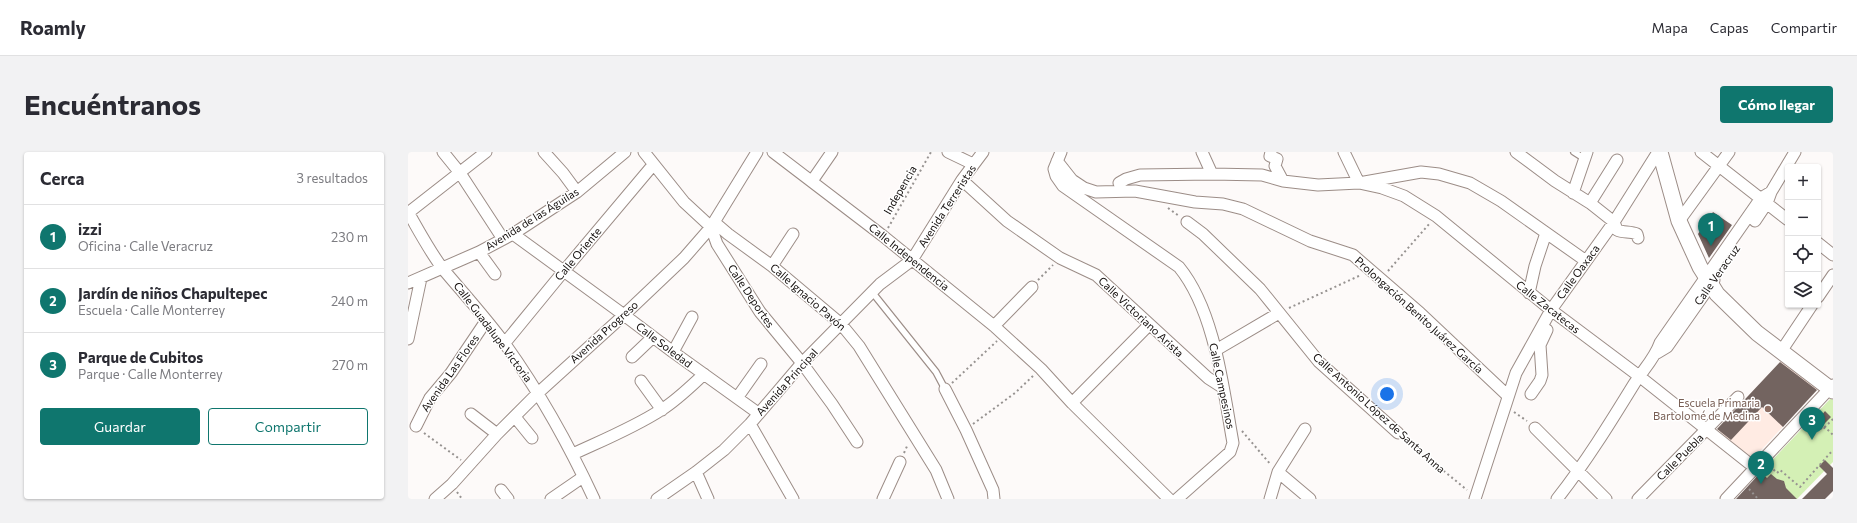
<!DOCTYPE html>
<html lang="es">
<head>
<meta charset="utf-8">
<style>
	body { margin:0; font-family:Commissioner,sans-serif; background:#f2f2f3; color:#2b2b33 }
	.controls { position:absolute; right:12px; top:12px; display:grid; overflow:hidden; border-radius:4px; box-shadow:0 1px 3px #0004 }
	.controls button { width:36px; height:36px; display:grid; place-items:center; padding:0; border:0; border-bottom:1px solid #e1e1e2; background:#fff; color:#2b2b33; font:20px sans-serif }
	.you { position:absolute; left:979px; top:242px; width:14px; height:14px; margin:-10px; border:3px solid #fff; border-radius:50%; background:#1a73e8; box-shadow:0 0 0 6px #1a73e833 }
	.badge { display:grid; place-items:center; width:26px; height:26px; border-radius:50%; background:#0f766e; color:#fff; font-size:13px; font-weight:700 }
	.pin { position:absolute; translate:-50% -33px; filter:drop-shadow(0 1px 2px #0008) }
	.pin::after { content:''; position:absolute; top:21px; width:14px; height:12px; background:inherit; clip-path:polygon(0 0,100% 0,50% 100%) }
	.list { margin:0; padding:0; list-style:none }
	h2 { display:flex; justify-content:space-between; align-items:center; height:52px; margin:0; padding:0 16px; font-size:17px }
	h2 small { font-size:13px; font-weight:400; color:#7c7c81 }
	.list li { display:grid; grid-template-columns:26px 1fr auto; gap:12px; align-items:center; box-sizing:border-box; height:64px; padding:0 16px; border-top:1px solid #e1e1e2 }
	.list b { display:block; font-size:15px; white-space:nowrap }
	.list p { margin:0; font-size:13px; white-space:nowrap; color:#7c7c81 }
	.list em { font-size:13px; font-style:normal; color:#7c7c81 }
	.actions { display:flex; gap:8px; padding:12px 16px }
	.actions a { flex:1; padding:9px 0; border:1px solid #0f766e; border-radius:4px; text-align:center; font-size:14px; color:#0f766e }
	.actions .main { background:#0f766e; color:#fff }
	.icon { flex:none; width:22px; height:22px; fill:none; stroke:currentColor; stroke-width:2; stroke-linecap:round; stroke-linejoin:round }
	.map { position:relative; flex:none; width:1425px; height:347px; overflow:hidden; border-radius:4px }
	header { display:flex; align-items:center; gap:24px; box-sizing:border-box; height:56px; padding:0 20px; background:#fff; border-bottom:1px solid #e1e1e2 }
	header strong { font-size:19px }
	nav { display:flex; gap:22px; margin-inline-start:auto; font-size:14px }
	.intro { display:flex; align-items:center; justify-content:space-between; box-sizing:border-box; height:96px; padding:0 24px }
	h1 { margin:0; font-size:28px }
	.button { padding:10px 18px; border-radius:4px; background:#0f766e; color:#fff; font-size:14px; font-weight:700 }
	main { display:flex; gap:24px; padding:0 24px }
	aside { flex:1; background:#fff; border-radius:4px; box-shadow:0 1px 3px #0004 }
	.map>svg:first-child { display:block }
	.built { fill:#ffebe3 }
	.green { fill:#d4f0b5 }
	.building { fill:#736460 }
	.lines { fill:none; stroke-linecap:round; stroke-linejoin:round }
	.lane-casing { stroke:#9c8d87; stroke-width:8 }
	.street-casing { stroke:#9c8d87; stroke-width:13 }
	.secondary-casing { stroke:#9c8d87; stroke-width:17 }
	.path { stroke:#979391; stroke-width:2; stroke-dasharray:2 3; stroke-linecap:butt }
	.lane { stroke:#fff; stroke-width:5.5 }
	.street { stroke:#fff; stroke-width:11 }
	.secondary { stroke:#fff; stroke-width:15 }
	.education-dot { fill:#8d6e63; stroke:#fff; stroke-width:1.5 }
	.labels { text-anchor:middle; stroke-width:3; stroke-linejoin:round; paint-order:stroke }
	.street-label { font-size:11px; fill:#130e0c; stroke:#fff }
	.education-label { font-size:11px; fill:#785e54; stroke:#fff; text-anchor:end }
</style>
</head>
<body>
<header>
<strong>Roamly</strong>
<nav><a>Mapa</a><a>Capas</a><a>Compartir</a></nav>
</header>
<div class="intro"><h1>Encuéntranos</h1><a class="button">Cómo llegar</a></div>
<main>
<aside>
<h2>Cerca<small>3 resultados</small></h2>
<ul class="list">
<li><span class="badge">1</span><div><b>izzi</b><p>Oficina · Calle Veracruz</p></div><em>230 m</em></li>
<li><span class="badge">2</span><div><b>Jardín de niños Chapultepec</b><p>Escuela · Calle Monterrey</p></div><em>240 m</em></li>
<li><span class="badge">3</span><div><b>Parque de Cubitos</b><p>Parque · Calle Monterrey</p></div><em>270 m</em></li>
</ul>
<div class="actions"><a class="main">Guardar</a><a>Compartir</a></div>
</aside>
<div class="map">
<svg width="1425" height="347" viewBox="0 0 1425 347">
	<rect width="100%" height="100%" fill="#fdfaf9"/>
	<!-- built -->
	<path class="built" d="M1376,206L1410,237L1343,309L1309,277Z"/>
	<!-- green -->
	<path class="green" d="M1423,246L1425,248V310L1389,347H1379L1353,320Z"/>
	<!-- building -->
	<path class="building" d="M1305,60L1324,73L1301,106L1290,82Z
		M1372,210L1409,238L1375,275L1354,255L1323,288L1309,277Z
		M1417,259L1423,265L1414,274L1409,269Z
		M1417,308L1425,316V339L1417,347H1394L1419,322L1411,314Z
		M1353,320L1359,326L1363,322L1369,327L1376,329L1378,336L1389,347H1328Z"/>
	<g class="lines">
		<!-- lane casing -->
		<g class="lane-casing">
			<path id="lane" d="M1166,0L1177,7
				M464,140L528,220L537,237"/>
		</g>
		<!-- street casing -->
		<g class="street-casing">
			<path id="street" d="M35,0L52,21L95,87
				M136,0L155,21L169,40
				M236,0L276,50L303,75L309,92L352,160L394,211L424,252L449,290
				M365,0L475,84L586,174L633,217L664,251L761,347
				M540,0L565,12
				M653,0L646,17L648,24L655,34L771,115C807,159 815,236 825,291L822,300L769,347
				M794,0L804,22
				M863,0L862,4L869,7L867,14L875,29
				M936,0L951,31L974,36L996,44L1028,64L1143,158L1231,224L1347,316
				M1108,0L1147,29L1182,51L1206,70L1209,78C1215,81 1222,79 1229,82L1230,86
				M1293,0L1380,68
				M649,9L664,28L676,36L688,40L727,39L787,50L815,52L835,57L902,89L945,103L1012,161L1100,244
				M554,28L599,69L652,106L688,123L800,226L814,235
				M404,29L424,0
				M711,31L718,27L732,23L804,22L854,23L875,29L910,33L951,31L1013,20L1031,22L1062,31L1093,49L1178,109
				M1165,41L1179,0
				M1182,51L1209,8
				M0,60C11,79 22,100 35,117C56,142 78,166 97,192C132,241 161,293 186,347
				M0,61L78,0
				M1271,69L1321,0
				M1347,69L1359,51L1363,40L1387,0
				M306,70L320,82L364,114L433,172L451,194L528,318L540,347
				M779,70L795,82L852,137L911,210L990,281
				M105,82L216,163L265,200L350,261
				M1410,91L1425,103
				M71,100L87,122
				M364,114L385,82
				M0,131L71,100L105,82L169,40L217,0
				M1121,141L1127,114L1138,81
				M1410,145L1425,123
				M586,174L624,135
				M0,187L13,126
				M96,192L155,120L245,13
				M808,198L871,161
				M1374,198L1404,153
				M265,200L284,165
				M1249,201L1259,195L1306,128
				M224,205L245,185
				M233,229L254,258
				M537,237L558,278L585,338L586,347
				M1123,242L1132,229L1134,223L1132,193L1139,178
				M329,246L353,212
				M664,251L741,173
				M63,262L89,282
				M107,265L124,286
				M342,272L385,347
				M8,274L22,246L43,221L78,169
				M1127,276L1198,347
				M165,302C195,288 225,276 253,258C269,248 282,235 296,222
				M288,320L300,347
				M870,320L902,347
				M93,338L100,347
				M27,347L44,332L89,282L130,241L216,163L276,106L303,75L349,0
				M143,347L175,325
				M249,347L288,320L316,298L342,272L394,211L472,132L504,108L554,28L575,0
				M475,347L492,310
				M862,347L870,320L897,277
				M1067,347L1108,221L1143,158L1206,70L1250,0
				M1149,347C1178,310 1202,271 1226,232C1235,218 1247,206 1252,191L1353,46L1363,40
				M1230,347L1330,245
				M1318,347L1425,233"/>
		</g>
		<!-- secondary casing -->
		<g class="secondary-casing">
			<path id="secondary" d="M1252,0L1271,69L1292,115L1309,142L1349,181L1425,239"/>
		</g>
		<!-- path -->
		<path class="path" d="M760,56L771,64
			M480,76L523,0
			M980,119L1022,71
			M630,128L645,113
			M881,156L953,123
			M544,231L589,189
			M1106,260L1119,269
			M1425,267L1417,275L1425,283
			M1405,269L1415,278L1417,275
			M565,272L607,241L626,223
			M834,279L863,313
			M16,281L53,308
			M997,287L1059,338
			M496,301L500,292
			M1362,314L1369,321L1372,318L1392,335L1425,298
			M1341,337L1350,347
			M49,340L54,347"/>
		<!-- lane -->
		<use href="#lane" class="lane"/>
		<!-- street -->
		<use href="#street" class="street"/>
		<!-- secondary -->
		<use href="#secondary" class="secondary"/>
	</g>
	<!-- markers -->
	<circle class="education-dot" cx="1360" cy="257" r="4"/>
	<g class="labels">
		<!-- street labels -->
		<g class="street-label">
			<text transform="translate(492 38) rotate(-60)" y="4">Indepencia</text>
			<text transform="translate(539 54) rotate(-57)" y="4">Avenida Terreristas</text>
			<text transform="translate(124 67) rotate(-32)" y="4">Avenida de las Águilas</text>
			<text transform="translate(170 102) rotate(-50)" y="4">Calle Oriente</text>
			<text transform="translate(501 105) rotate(39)" y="4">Calle Independencia</text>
			<text transform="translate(1170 120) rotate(-54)" y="4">Calle Oaxaca</text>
			<text transform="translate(1309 123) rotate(-55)" y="4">Calle Veracruz</text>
			<text transform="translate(343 144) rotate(56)" y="4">Calle Deportes</text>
			<text transform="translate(400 145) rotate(41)" y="4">Calle Ignacio Pavón</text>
			<text transform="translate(1140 155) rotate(38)" y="4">Calle Zacatecas</text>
			<text transform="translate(1011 163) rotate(42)" y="4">Prolongación Benito Juárez García</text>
			<text transform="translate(733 165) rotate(43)" y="4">Calle Victoriano Arista</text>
			<text transform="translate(85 180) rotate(53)" y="4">Calle Guadalupe Victoria</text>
			<text transform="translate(196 180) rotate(-42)" y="4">Avenida Progreso</text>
			<text transform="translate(256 193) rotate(37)" y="4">Calle Soledad</text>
			<text transform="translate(42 221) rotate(-55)" y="4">Avenida Las Flores</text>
			<text transform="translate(379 230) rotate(-48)" y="4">Avenida Principal</text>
			<text transform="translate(814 234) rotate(78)" y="4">Calle Campesinos</text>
			<text transform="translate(971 261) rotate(42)" y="4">Calle Antonio López de Santa Anna</text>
			<text transform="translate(1272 305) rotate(-45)" y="4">Calle Puebla</text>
		</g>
		<!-- education labels -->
		<g class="education-label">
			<text x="1352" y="255">Escuela Primaria<tspan x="1352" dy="13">Bartolomé de Medina</tspan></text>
		</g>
	</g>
</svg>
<div class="controls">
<button>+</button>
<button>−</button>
<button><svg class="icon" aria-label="locate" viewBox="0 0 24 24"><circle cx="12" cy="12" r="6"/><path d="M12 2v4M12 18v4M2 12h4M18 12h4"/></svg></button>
<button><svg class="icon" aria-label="layers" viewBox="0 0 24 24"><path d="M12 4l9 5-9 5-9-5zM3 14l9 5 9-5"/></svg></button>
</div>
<div class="you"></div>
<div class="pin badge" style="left:1303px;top:94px">1</div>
<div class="pin badge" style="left:1353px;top:332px">2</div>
<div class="pin badge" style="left:1404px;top:288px">3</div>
</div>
</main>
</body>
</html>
